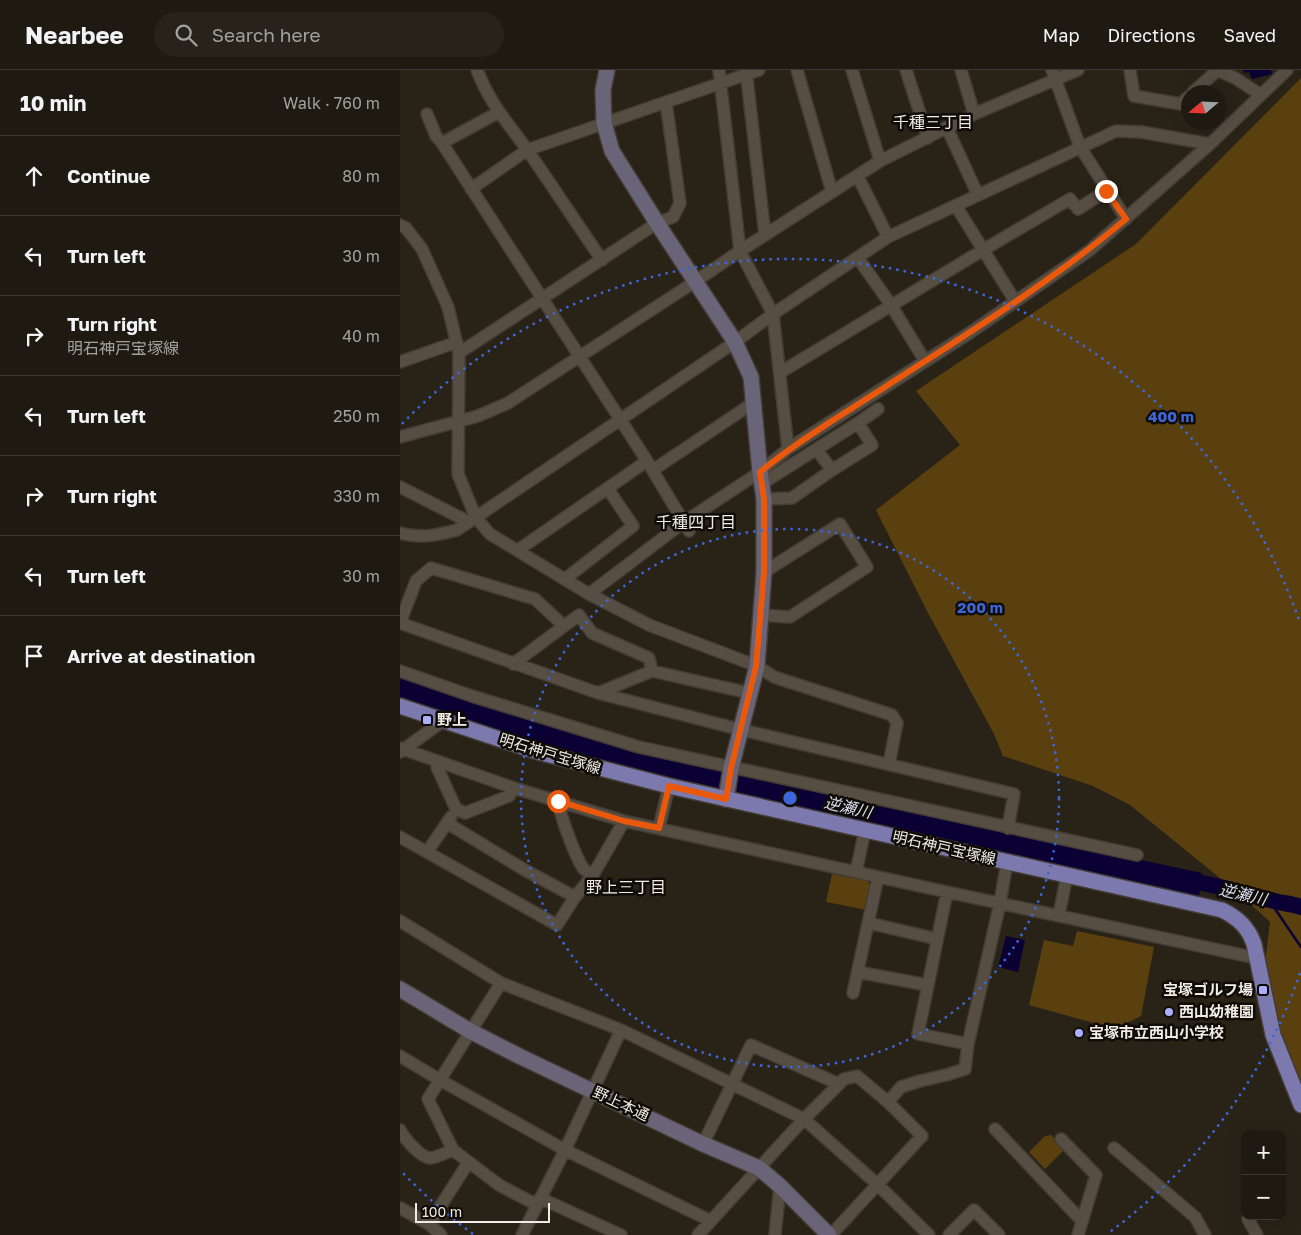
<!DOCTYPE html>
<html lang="en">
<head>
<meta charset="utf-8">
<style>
	body { margin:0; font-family:"Golos Text","Noto Sans JP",sans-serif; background:#27231a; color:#f1f3f6 }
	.controls { position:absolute; right:15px; bottom:15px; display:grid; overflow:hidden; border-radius:10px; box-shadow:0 5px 20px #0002 }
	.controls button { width:45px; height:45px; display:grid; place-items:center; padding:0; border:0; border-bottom:1px solid #3c3831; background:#1f1a11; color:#f1f3f6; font:25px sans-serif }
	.compass { position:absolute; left:781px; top:15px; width:45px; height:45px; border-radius:50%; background:#1f1a11; box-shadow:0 5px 20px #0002; rotate:251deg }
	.scale { position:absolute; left:15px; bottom:12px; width:135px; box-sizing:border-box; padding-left:5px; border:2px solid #f0ebe4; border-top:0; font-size:14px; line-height:18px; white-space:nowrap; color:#f0ebe4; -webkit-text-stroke:4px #0f0c07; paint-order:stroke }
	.stop { position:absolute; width:15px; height:15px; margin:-11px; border:4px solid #ea580c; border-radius:50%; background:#fff }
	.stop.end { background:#ea580c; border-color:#fff; box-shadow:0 1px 5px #0008 }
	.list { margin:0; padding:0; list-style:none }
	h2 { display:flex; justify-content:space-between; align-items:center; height:65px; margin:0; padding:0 20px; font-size:21px }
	h2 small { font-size:16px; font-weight:400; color:#a1a19f }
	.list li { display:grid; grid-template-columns:32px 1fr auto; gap:15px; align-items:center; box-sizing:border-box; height:80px; padding:0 20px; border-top:1px solid #3c3831 }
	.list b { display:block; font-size:19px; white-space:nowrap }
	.list p { margin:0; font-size:16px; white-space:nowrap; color:#a1a19f }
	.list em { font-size:16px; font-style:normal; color:#a1a19f }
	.icon { flex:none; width:28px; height:28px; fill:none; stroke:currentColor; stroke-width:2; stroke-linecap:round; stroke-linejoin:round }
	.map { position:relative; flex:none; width:901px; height:1165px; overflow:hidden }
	header { display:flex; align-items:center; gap:30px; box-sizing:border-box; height:70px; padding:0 25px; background:#1f1a11; border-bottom:1px solid #3c3831 }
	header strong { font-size:24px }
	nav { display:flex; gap:28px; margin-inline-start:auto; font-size:18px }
	.search { width:350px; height:45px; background:#27231a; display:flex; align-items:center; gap:12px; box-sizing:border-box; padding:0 18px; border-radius:28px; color:#a1a19f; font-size:19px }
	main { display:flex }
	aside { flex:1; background:#1f1a11 }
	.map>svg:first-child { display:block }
	.green { fill:#5b400f }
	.water { fill:#0b0033 }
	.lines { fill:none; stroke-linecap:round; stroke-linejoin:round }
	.stream { stroke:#0b0033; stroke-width:2.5 }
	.river { stroke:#0b0033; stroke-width:16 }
	.street-casing { stroke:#433c34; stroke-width:14 }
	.secondary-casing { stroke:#433c34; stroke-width:18 }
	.primary-casing { stroke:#433c34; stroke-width:18 }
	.street { stroke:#564e42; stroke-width:11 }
	.secondary { stroke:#696477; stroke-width:15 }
	.primary { stroke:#7b79ad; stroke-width:15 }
	.route { stroke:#ea580c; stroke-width:6 }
	.ring { fill:none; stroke:#3d66da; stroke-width:2.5; stroke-dasharray:2.5 5 }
	.poi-dot { fill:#abaffb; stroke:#0f0c07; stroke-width:2 }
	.labels { text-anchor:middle; stroke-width:5; stroke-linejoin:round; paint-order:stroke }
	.poi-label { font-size:15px; font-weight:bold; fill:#f0ebe4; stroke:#0f0c07; text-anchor:start }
	.street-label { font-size:15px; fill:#f0ebe4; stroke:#0f0c07 }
	.neighbourhood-label { font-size:16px; fill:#f0ebe4; stroke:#0f0c07 }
	.water-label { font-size:16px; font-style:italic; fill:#dcdef1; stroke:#0f0c07 }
	.centre { fill:#3d66da; stroke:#0f0c07; stroke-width:2.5 }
	.ring-label { font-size:15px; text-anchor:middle; font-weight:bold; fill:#3d66da; stroke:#0f0c07; stroke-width:5; stroke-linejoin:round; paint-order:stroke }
</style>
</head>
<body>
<header>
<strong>Nearbee</strong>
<div class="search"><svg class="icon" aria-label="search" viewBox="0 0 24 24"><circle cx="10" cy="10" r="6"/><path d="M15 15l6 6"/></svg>Search here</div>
<nav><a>Map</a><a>Directions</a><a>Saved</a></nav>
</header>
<main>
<aside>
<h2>10 min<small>Walk · 760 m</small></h2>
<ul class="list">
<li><svg class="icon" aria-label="ahead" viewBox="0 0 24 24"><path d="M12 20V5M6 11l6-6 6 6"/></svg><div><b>Continue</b></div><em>80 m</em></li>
<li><svg class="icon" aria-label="left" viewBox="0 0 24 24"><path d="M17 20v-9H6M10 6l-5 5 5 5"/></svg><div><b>Turn left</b></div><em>30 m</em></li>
<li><svg class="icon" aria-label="right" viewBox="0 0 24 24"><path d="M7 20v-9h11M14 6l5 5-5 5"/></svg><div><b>Turn right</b><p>明石神戸宝塚線</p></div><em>40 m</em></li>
<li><svg class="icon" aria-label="left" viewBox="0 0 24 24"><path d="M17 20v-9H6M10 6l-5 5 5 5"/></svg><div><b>Turn left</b></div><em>250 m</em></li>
<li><svg class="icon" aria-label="right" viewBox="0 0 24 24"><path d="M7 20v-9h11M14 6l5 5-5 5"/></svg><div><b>Turn right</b></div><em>330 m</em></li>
<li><svg class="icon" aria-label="left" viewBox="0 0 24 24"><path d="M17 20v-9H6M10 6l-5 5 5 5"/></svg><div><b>Turn left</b></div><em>30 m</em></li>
<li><svg class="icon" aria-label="arrive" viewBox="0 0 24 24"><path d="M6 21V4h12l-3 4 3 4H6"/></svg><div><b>Arrive at destination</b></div></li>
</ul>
</aside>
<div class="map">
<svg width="901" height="1165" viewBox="0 0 901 1165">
	<rect width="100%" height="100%" fill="#292217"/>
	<!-- green -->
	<path class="green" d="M901,8V1025L883,982L864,902L870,852L842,826L730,735L693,716L603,686L594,664L528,543L476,440L560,375L516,321L736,174Z
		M432,804L468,811L471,817L467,840L426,832Z
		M677,861L754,877L741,946L715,959L629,935L644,870L673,876Z
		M651,1065L665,1079L645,1099L629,1082L645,1066Z"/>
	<!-- water -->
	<path class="water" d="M843,0H871L872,4L852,9L849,2L844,3Z
		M0,605L325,701L802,803L799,827L551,774L152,682L0,631Z
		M606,866L625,870L618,902L598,897Z"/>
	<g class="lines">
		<!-- stream -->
		<path class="stream" d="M869,830L901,877"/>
		<!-- river -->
		<path class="river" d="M779,808C809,814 838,821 867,829C878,833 890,833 901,837"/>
		<!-- street casing -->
		<g class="street-casing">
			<path id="street" d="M77,0C90,34 108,53 128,81C153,117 177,154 202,190
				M319,0L340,181L373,244L388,379
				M346,0L365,165
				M397,0L432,122
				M452,0L480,91
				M506,0L528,68
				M561,0L574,44
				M652,0L680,77L726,149
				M730,0L734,26L781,34L788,27
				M817,0L835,8L861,25
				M793,22L818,0
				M27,44L36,66L42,73L247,391L289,461
				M547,58L578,125
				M42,73L99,42
				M458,107L488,167
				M71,119L127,80L359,0
				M556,136L615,231
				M0,155L6,158L22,179L48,237L59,283L58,404L76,448L90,464L189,524L249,555L357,596L374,607L492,645L497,653L489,694
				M458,188L491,235L525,291
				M59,283L257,153L273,147L280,133L266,32
				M0,292L57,272
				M381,302L583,180L670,129L678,139L706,121
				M458,353L478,339
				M0,367L78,346L108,333L296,211L340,181L480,91L574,44L678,0
				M253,400L353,333
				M361,414L458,353L472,375L432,400
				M0,417L69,452
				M364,429L392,428L432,400L416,379
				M0,463C19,469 38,465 57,460L335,272L373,244L488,167L716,61L741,62L810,74
				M118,480L247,391
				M165,509L233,456L208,419
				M189,524L284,452L360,402L388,379L571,262L690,180L810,74L887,0
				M360,545L390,547L467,497L440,454L364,502
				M0,553L198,623L342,660L614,724L608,758
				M0,553L16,511L31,498L135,529L164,556
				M113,594L179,545L192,563L249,588L252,601L349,623
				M0,601L72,626L239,677L737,785
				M198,623L252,601
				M0,678L114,718L224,751L547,822L856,888
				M0,682L43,651
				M38,691L37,697L56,739L65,743L109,726L114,718
				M158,731C160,745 175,786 183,798C185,801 190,803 193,805
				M47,753L123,799L175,827
				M259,758L269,716
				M0,767L157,855L175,827L193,805L224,751
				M27,782L51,747
				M456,802L465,760
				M547,822L518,964L568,974
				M659,845L667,805
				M0,851L101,913L221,960L404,1049L477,1114L529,1165
				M469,853L537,869
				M458,902L527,915
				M101,913L28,1029L53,1080L99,1115L137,1135
				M453,923L478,807
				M0,986L40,1010L165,1080L311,1151
				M595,1059L682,1151
				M0,1060C4,1068 20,1087 30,1088C36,1088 47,1082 53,1080
				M661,1069L696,1105L678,1165
				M303,1074L351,975L439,1014
				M714,1078L795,1147L805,1165
				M140,1128L221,1165
				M0,1138L29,1154L41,1165
				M848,1149L857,1165
				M29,1154L68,1093
				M122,1165L165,1080L221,960
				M298,1165L404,1049L444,1009L457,1006L488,1032L501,1017L520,1011L546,1005L565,999L568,974L600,833L607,792
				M375,1165L380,1116
				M431,1165L522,1066L488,1032
				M549,1165L574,1140L599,1165"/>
		</g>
		<!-- secondary casing -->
		<g class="secondary-casing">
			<path id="secondary" d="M207,0L203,20L204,53L212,81L257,153L335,272L351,307L360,402L364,429V502L357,596L331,698L326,729
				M0,919L70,961L119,986L303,1074L359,1098L380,1116L429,1165"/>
		</g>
		<!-- primary casing -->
		<g class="primary-casing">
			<path id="primary" d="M0,636L138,682L269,716L822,840C838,848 848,857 854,874L873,965L901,1035"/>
		</g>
		<!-- street -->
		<use href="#street" class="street"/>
		<!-- secondary -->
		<use href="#secondary" class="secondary"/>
		<!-- primary -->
		<use href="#primary" class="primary"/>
	</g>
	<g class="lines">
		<!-- route -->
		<path class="route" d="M158,731L224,751L259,758L269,716L326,729L331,698L356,596L364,502V429L360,402C398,371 440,346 482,319C565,265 650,213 726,149L706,121"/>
	</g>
	<!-- distance rings -->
	<g class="ring">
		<circle cx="390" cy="728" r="269"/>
		<path d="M900 903A539 539 0 0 1 707 1164M73 1164A539 539 0 0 1 2 1102M2 354A539 539 0 0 1 900 553"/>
	</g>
	<!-- markers -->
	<g class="poi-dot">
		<rect x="22" y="645" width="10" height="10" rx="2.5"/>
		<rect x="858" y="915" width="10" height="10" rx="2.5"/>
		<circle cx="769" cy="942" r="5"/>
		<circle cx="679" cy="963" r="5"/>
	</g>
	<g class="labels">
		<!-- poi labels -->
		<g class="poi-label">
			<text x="37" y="655">野上</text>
			<text x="853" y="925" text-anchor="end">宝塚ゴルフ場</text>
			<text x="779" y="947">西山幼稚園</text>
			<text x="689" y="968">宝塚市立西山小学校</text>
		</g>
		<!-- street labels -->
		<g class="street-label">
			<text transform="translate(150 684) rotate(17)" y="5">明石神戸宝塚線</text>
			<text transform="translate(544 778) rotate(13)" y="5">明石神戸宝塚線</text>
			<text transform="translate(221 1034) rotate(25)" y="5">野上本通</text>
		</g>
		<!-- neighbourhood labels -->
		<g class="neighbourhood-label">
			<text x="533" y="58">千種三丁目</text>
			<text x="296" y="458">千種四丁目</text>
			<text x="226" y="823">野上三丁目</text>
		</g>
		<!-- water labels -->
		<g class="water-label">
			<text transform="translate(448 737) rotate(13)" y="6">逆瀬川</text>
			<text transform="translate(843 824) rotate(13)" y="6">逆瀬川</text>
		</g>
	</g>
	<circle cx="390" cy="728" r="8" class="centre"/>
	<g class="ring-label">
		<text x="771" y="352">400 m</text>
		<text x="580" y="543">200 m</text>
	</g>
</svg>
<div class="controls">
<button>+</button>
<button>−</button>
</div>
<svg class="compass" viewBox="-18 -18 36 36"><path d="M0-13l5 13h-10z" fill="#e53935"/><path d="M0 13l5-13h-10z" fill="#a1a19f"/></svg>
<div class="scale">100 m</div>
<div class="stop" style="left:158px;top:731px"></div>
<div class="stop end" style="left:706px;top:121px"></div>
</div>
</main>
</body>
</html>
